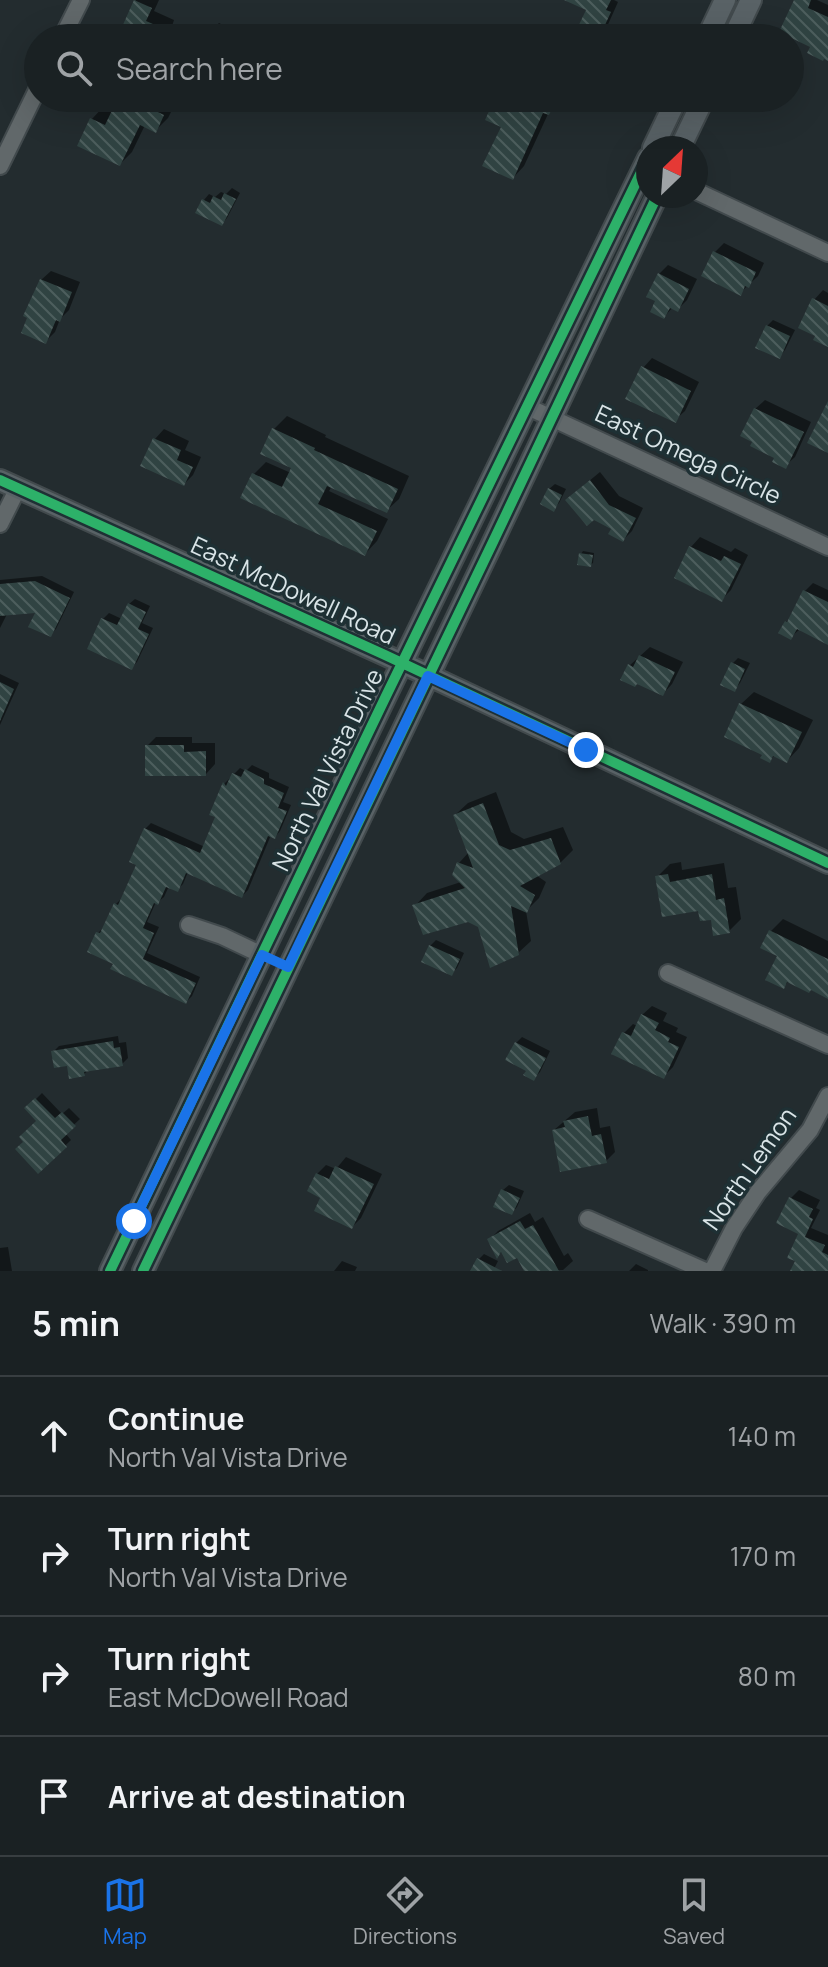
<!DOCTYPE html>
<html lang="en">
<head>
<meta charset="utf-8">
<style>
	body { margin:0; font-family:Manrope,sans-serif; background:#272e30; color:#f1f3f6 }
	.compass { position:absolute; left:636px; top:136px; width:72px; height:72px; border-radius:50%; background:#1a2123; box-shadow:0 8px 32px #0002; rotate:25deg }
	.stop { position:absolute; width:24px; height:24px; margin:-18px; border:6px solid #1a73e8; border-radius:50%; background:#fff }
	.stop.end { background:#1a73e8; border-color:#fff; box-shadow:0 2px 8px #0008 }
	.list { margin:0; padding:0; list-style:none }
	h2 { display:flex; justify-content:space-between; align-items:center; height:104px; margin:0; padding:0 32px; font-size:34px }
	h2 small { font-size:26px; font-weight:400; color:#9fa3a6 }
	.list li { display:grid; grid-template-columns:52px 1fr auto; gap:24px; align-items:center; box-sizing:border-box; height:120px; padding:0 32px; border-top:2px solid #383e41 }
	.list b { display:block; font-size:30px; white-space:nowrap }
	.list p { margin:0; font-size:26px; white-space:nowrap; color:#9fa3a6 }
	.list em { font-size:26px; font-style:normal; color:#9fa3a6 }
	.icon { flex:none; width:44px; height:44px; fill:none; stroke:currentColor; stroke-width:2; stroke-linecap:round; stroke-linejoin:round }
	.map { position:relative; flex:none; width:828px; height:1271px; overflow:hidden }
	.search { position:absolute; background:#1a2123; box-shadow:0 8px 32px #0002; left:24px; right:24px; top:24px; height:88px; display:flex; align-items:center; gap:20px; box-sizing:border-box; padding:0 28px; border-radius:44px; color:#9fa3a6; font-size:30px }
	.sheet { height:584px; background:#1a2123 }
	nav { display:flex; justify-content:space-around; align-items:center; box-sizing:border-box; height:112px; border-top:2px solid #383e41; background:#1a2123; font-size:22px; color:#9fa3a6 }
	nav a { display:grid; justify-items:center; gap:4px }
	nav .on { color:#1a73e8 }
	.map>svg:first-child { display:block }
	.shadow { fill:#0007 }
	.building { fill:url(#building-back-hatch) }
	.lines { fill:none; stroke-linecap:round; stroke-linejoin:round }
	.minor-casing { stroke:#424a4d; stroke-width:20 }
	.major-casing { stroke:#424a4d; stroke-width:24 }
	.minor { stroke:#61686a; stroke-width:16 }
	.major { stroke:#596266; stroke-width:20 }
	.cycleway-casing { stroke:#1e3034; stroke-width:15 }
	.cycleway { stroke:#2db169; stroke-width:10 }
	.route { stroke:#1a73e8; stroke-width:10 }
	.labels { text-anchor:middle; stroke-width:7; stroke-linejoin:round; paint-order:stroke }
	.street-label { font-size:24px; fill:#d9e4e7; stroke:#1e3034 }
</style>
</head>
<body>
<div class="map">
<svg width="828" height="1271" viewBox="0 0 828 1271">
	<defs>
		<pattern id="building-back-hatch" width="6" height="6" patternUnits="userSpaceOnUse" patternTransform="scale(2)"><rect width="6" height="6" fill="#304342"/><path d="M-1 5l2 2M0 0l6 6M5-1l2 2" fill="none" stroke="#4d5e5d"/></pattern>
	</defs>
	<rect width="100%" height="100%" fill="#232c2f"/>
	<!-- shadow -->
	<path class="shadow" d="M136,0H159L154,11L174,20L171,29L162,38H125Z
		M585,0H614L618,2L606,29L597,38Z
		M796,0H817L828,5V58L813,46Z
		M219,23L231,29L228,37H209L213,29Z
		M120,98H166L176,102L168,118L156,130L145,125L132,152L120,164L79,145L92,119L104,106L114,111Z
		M497,98H562L548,114L524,166L513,178L504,126Z
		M232,188L240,193L227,218L222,224L204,200L209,194L215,197L221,192L226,194Z
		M724,243L764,263L758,276L740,293L715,252Z
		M668,265L697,279L687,300L678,309L673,307L664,317L658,301L659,274Z
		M51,271L80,282L69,310L60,319L55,332L46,341L41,280Z
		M823,290L828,293V345L814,300Z
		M773,320L795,330L785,350L780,356L767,326Z
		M652,358L699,382L685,411L675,420L643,368Z
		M765,400L811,422L795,457L785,466L777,457L755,409Z
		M287,416L326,435L325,437L409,476L399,499L386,511L332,486L329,491L388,519L377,541L365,554L254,474L266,462L291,473L294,467L263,453L274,429Z
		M164,429L189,441L185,450L201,457L193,475L184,484L143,465L155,439Z
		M600,472L619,496L643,508L632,531L623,540L577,491Z
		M555,484L566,489L559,503L553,509L549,489Z
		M700,537L731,552L735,548L748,555L731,590L722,599L676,577L691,547Z
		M583,551L594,553L593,563L590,565L581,554Z
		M42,576L74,592L56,629L50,635L38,611L7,614L0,628V580Z
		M813,583L828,590V641L800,629L791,637L786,622L793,615L805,591Z
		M135,599L150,606L142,623L153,628L137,662L131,668L89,648L103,619L109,613L122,619L129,604Z
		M650,647L683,662L672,684L663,694L629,666Z
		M738,658L750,663L740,683L735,689L732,664Z
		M0,674L19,683L0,725Z
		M754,692L813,720L799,748L787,761L775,755L770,760L741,704Z
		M156,737H192V743H215V764L206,774L147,746Z
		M252,765L269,773V778L289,787L283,802L291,805L280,831L275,837L271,835L248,890L242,896L188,872L183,884L177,890L169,886L164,897L158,902H156L147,922L159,927L147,953L200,977L192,996L186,1002L115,963L98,933L104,927L116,904L122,898L138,864L145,829L151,823L205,847L218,816L212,814L225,783L240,768L246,771Z
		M496,792L511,832L524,839L563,827L573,850L560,863L536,875L546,882L539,898L526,911L531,941L518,953L479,926L468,920L415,906L427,893L461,882L459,863L469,852L455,815L468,803Z
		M681,862L682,870L724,863L728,888L736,887L741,919L729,931L657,877L670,864Z
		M783,919L828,941V997L789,981L784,986L779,956L771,931Z
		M436,940L464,953L457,968L451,974L430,946Z
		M652,1006L667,1013L663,1021L678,1028L676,1032L687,1037L673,1067L663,1077L624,1033L633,1024L637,1026L642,1015Z
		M118,1036L119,1043L126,1042L128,1058L122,1064L90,1069L84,1074L53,1052L59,1046Z
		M522,1037L550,1051L540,1072L534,1078L516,1043Z
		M42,1093L62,1114L69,1108L80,1119L65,1133L71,1140L39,1171L26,1141L39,1121L27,1108Z
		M597,1108L600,1128L610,1126L615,1152L606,1161L554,1130L575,1112Z
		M346,1157L382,1174L361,1218L352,1227L323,1197L317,1174L326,1165L336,1169Z
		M509,1185L524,1191L517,1207L512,1213L503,1190Z
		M799,1190L820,1200L816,1208L820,1210L811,1228L828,1235V1271H793L797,1260L800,1233L791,1198Z
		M530,1213L535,1222L543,1217L564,1256L568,1253L573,1261L563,1270L526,1271L518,1256L503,1251L498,1255L489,1240L498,1231Z
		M8,1247L12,1271H0V1248Z
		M484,1254L498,1261L493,1271H472L478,1260Z
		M342,1261L357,1267L355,1271H334Z
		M636,1264L648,1270V1271H629Z"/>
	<!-- building -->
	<path class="building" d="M134,0L152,8L146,21L167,30L163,38H122L126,29L122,27Z
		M564,0H611L606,10L611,12L599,38H592L576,31L586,10Z
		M794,0H811L808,8L828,17V61L824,59L823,61L807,53L810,47L779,32Z
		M118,98H128L164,115L156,133L140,125L120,166L77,146L90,118L105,125Z
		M495,98H557L549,115L543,113L513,180L482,166L501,127L485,120Z
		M224,193L236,199L222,226L195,213L202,199L210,203L213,196L221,200Z
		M713,251L756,272L749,288L745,286L741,296L701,276Z
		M658,273L689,289L678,312L670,308L664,319L650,312L655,301L646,297Z
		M40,279L72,292L60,322L56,320L46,344L21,333L27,318L23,316Z
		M812,298L828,306V347L813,340L815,336L798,328Z
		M766,325L790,336L780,359L755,348Z
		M641,366L691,391L676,423L625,399Z
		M828,401V453L807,443Z
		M754,408L804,432L786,469L772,462L774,458L750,446L752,442L740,436Z
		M272,428L315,448L314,450L398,489L387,513L327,486L318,504L377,531L365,556L240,498L252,473L282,487L291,468L260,454Z
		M153,438L181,450L177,460L193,467L184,486L140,466Z
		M590,480L609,505L636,518L623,542L608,534L611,529L594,520L587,526L565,500Z
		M548,488L562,495L554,512L540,504Z
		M689,546L721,561L724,556L741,564L722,602L674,578Z
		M579,553L593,555L591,567L577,565Z
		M35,581L70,598L51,637L28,627L35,613L0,616V584Z
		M803,590L828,602V645L797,629L791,640L778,633L785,621L787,622Z
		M128,603L146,612L138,629L149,634L132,670L87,649L101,618L117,625Z
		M639,655L675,672L663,696L637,684L635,687L620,680L628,664L633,667Z
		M731,662L745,669L735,692L720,685Z
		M0,682L14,689L0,721Z
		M739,703L802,732L787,763L773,756L770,763L760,758L762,755L724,737Z
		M145,745H184V752L206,751V776H145Z
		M245,769L264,779V784L284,793L278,808L287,811L275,839L268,836L242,898L186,873L178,892L166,887L158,905L154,903L143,928L154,933L143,959L196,983L186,1004L110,969L113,964L87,952L96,932L100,933L114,903L118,905L136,865L129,862L144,828L200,853L215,817L209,815L223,782L226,786L232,773L241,777Z
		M483,803L499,845L510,850L551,838L561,864L520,886L535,895L527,913L511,906L519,955L490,968L478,927L468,922L423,935L412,905L465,888L452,875L457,862L473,868L453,815Z
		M668,874L670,882L712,874L716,900L724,898L730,933L713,936L711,920L700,921L698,911L662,917L655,876Z
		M769,930L828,959V999L811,990L809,993L787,982L784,989L765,980L777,956L760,948Z
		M429,945L460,959L452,976L421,962Z
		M641,1014L659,1023L655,1030L670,1038L668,1042L679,1047L664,1079L611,1054L622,1032L631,1036Z
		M113,1041L114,1048L120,1047L123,1066L84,1072L85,1076L69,1079L67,1066L54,1068L51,1051Z
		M515,1042L546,1058L534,1081L523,1075L526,1071L505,1060Z
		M35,1098L55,1118L62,1112L76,1126L61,1140L67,1147L38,1174L15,1149L23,1142L19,1137L36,1121L24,1108Z
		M588,1116L592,1136L601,1134L607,1163L560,1172L552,1130L565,1127L563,1121Z
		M335,1166L374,1184L352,1229L314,1211L320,1198L307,1191L316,1173L329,1179Z
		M501,1189L520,1198L512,1215L493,1207Z
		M789,1197L813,1209L809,1217L813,1219L805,1237L825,1245L822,1252L828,1255V1271H790L795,1261L787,1258L798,1234L776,1223Z
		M520,1221L525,1229L533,1225L559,1271H524L517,1258L507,1263L501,1252L497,1259L487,1239Z
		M477,1258L502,1271H470Z"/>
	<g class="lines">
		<!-- minor casing -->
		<g class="minor-casing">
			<path id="minor" d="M62,38L81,0
				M0,166L38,88
				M696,191L828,253
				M528,407L828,547
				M0,524L18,488
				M189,925L222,936L262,955
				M668,973L828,1045
				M588,1219L705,1271
				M712,1271L734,1228L758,1192L810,1130L828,1096"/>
		</g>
		<!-- major casing -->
		<g class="major-casing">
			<path id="major" d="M707,38L725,0
				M733,38L751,0
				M653,148L677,98
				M680,148L704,98
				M0,480L385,655L828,863
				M110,1271L386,696L648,158
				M143,1271L492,544L657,196"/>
		</g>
		<!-- minor -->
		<use href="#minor" class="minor"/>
		<!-- major -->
		<use href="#major" class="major"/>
		<!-- cycleway casing -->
		<g class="cycleway-casing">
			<path id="cycleway" d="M0,480L385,655L828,863
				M110,1271L386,696L648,158
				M143,1271L492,544L657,196"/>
		</g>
		<!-- cycleway -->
		<use href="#cycleway" class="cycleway"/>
	</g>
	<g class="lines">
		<!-- route -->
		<path class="route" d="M134,1221L262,955L288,967L428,676L586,750"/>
	</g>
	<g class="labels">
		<!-- street labels -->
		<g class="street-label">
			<text transform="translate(688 455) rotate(25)" y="8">East Omega Circle</text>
			<text transform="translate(293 591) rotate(25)" y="8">East McDowell Road</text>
			<text transform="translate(328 770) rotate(-64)" y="8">North Val Vista Drive</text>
			<text transform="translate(750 1169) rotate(-55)" y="8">North Lemon</text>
		</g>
	</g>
</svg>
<svg class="compass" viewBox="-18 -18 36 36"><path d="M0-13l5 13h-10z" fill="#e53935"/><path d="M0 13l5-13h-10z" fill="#9fa3a6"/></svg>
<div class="stop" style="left:134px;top:1221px"></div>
<div class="stop end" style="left:586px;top:750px"></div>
<div class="search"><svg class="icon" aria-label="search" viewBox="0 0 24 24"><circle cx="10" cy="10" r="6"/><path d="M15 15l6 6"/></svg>Search here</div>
</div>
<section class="sheet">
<h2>5 min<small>Walk · 390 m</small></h2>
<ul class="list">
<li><svg class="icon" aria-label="ahead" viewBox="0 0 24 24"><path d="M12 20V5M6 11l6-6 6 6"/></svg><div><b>Continue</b><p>North Val Vista Drive</p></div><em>140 m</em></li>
<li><svg class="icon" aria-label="right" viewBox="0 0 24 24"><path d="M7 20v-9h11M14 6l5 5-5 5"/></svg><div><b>Turn right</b><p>North Val Vista Drive</p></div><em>170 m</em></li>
<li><svg class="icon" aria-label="right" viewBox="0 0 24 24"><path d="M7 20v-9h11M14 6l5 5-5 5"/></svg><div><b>Turn right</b><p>East McDowell Road</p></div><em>80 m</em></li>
<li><svg class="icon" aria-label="arrive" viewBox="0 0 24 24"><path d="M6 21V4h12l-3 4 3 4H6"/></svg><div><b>Arrive at destination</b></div></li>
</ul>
</section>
<nav>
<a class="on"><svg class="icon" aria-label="map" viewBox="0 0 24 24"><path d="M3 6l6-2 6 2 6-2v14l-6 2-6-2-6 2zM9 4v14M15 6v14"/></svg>Map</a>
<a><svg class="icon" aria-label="directions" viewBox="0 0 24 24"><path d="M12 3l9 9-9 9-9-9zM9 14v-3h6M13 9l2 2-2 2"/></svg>Directions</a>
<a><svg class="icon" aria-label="saved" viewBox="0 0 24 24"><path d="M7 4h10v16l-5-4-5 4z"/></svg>Saved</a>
</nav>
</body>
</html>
